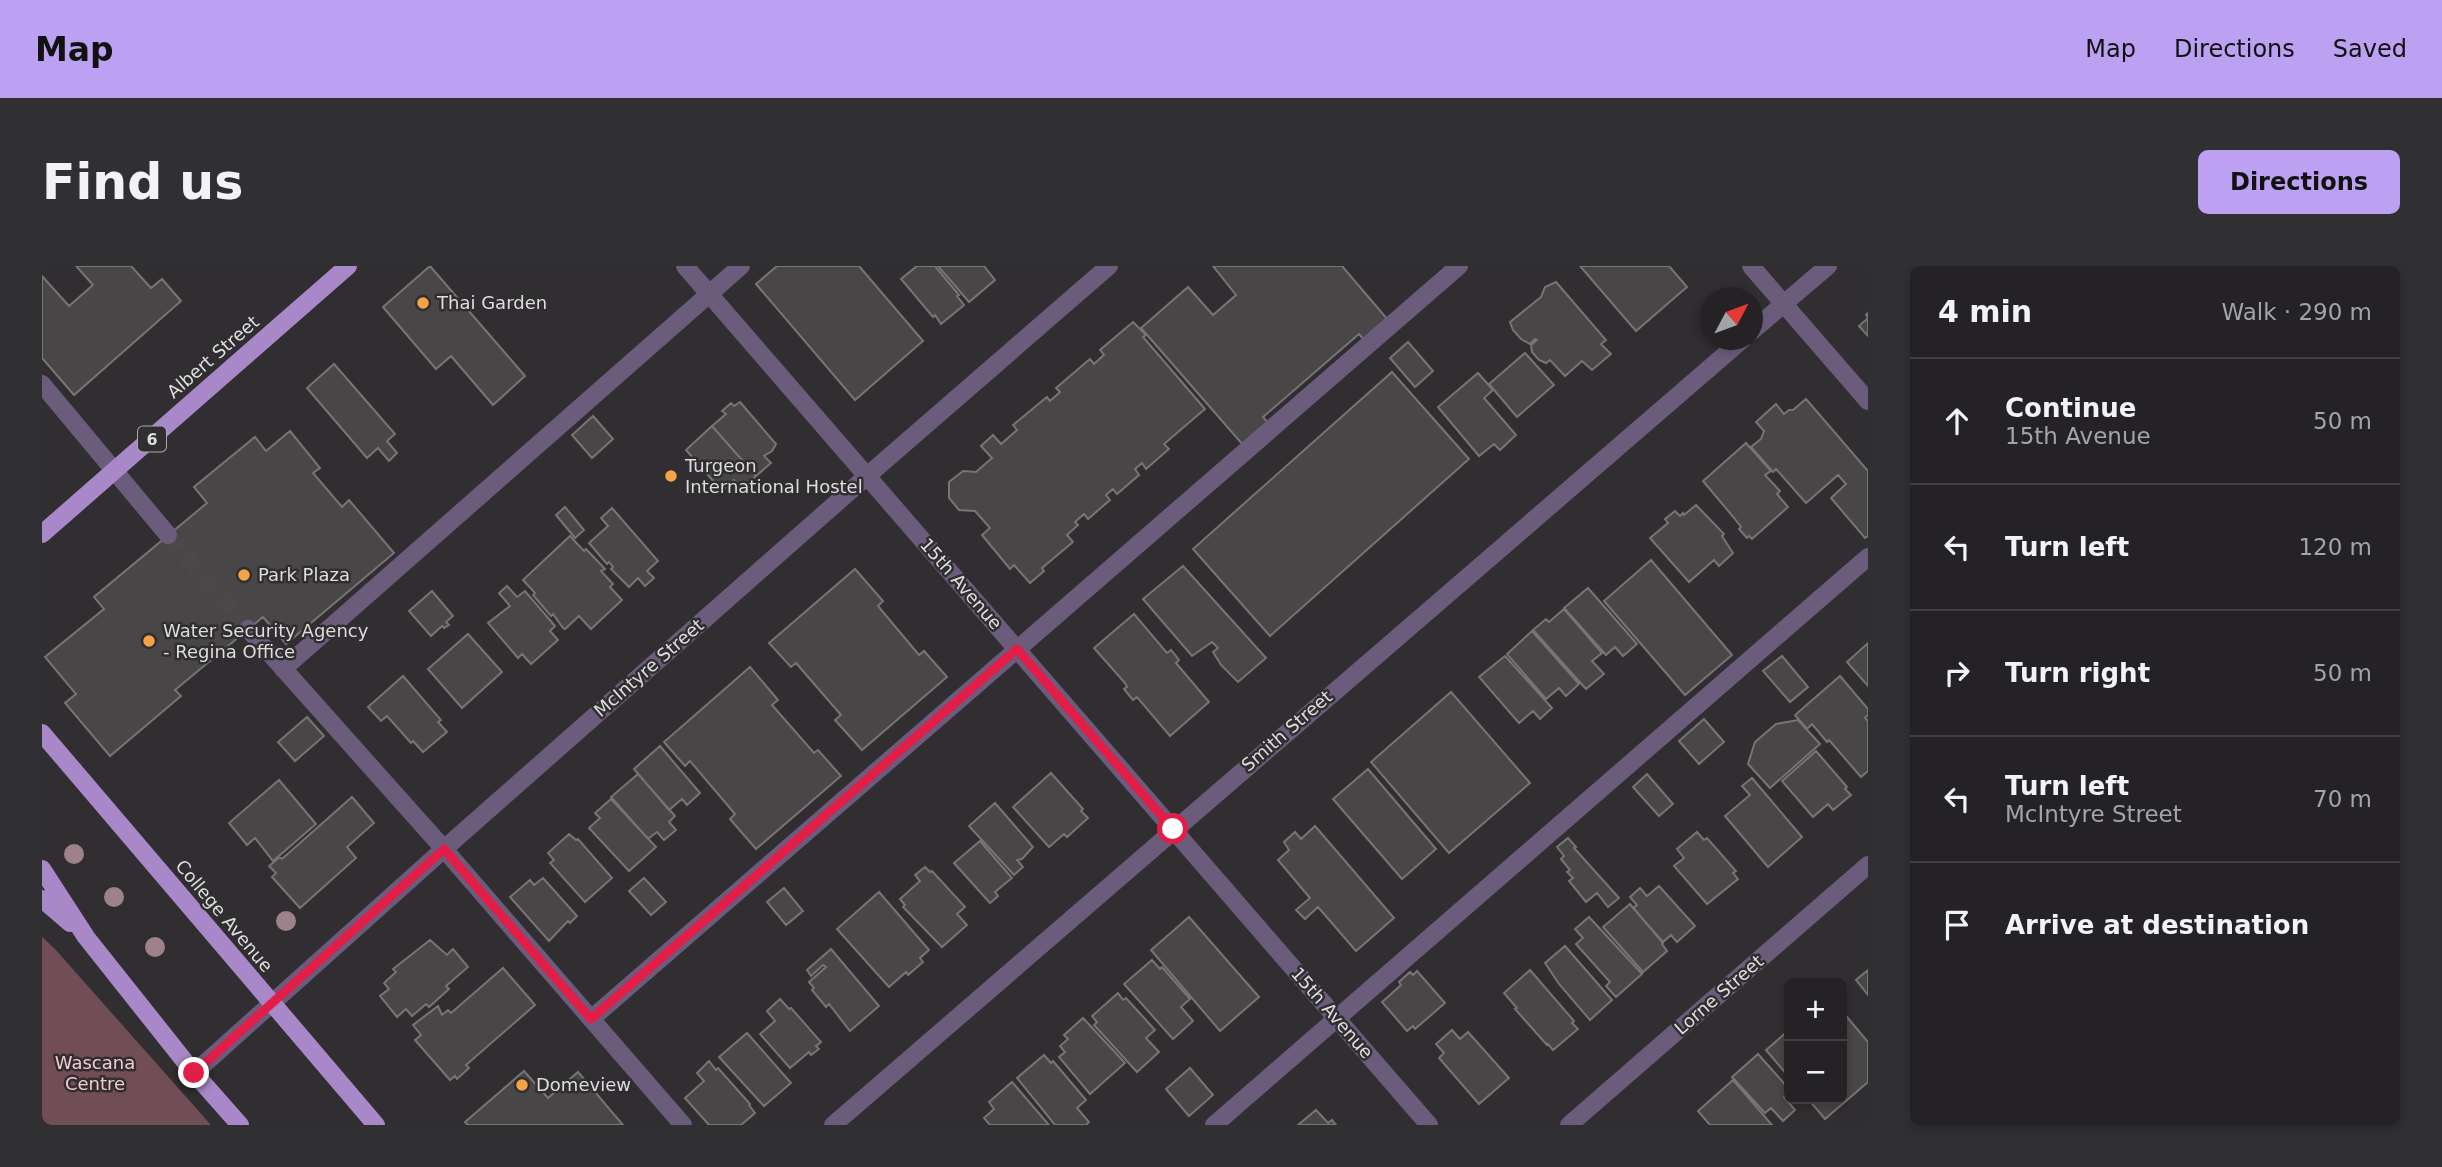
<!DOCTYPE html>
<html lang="en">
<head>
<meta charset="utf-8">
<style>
	body { margin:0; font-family:"DejaVu Sans",sans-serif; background:#302f31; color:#f1f3f6 }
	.controls { position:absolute; right:21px; bottom:21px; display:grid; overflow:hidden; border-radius:10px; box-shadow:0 4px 10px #0003 }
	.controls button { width:63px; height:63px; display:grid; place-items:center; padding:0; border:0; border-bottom:2px solid #413f41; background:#242224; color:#f1f3f6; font:35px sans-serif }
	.compass { position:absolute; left:1658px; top:21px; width:63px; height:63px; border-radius:50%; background:#242224; box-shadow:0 4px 10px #0003; rotate:49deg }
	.stop { position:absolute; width:21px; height:21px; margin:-16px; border:5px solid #e11d48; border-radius:50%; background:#fff }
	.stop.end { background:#e11d48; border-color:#fff; box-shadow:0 2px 7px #0008 }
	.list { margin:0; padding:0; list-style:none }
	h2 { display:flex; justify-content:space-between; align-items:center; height:91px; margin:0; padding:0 28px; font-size:30px }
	h2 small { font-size:23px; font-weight:400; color:#a3a4a6 }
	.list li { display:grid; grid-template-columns:46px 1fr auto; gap:21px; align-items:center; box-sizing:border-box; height:126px; padding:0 28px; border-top:2px solid #413f41 }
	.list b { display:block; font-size:26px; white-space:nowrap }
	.list p { margin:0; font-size:23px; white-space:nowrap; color:#a3a4a6 }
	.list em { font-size:23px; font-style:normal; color:#a3a4a6 }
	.icon { flex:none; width:38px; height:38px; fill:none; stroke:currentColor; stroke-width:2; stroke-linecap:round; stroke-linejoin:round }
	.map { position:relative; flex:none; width:1826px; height:859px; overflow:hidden; border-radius:10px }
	header { display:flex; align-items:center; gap:42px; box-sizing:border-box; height:98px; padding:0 35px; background:#bca0f2; color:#111 }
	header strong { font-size:33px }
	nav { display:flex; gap:38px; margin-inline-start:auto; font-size:24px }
	.intro { display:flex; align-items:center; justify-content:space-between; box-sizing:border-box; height:168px; padding:0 42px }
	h1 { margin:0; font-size:49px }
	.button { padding:18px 32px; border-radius:10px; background:#bca0f2; color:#111; font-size:24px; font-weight:700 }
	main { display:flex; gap:42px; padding:0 42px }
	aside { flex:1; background:#242224; border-radius:10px; box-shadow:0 4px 10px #0003 }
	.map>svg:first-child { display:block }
	.green { fill:#714e55 }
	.building { fill:#494648; stroke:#777475; stroke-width:2 }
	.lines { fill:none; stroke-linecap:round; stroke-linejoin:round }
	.minor-tunnel { stroke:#4a484a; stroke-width:18; stroke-dasharray:18 9; stroke-linecap:butt }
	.minor { stroke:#6c5c7c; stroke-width:18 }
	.major { stroke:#a888c8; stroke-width:18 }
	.tree { fill:#9d8389 }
	.route { stroke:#e11d48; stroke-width:9 }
	.poi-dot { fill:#f5a345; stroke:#302e30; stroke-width:2.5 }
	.labels { text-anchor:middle; stroke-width:5; stroke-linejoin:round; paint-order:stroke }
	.shield { fill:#302e30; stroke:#aaa8aa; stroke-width:2 }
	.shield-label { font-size:16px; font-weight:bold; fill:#deddde }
	.poi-label { font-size:18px; fill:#deddde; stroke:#302e30; text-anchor:start }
	.street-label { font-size:18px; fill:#deddde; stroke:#302e30 }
	.park-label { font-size:18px; fill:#f6c9d1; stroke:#302e30 }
</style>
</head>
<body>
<header>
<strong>Map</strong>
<nav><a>Map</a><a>Directions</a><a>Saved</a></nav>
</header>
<div class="intro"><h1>Find us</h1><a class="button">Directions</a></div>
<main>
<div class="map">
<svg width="1826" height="859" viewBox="0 0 1826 859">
	<rect width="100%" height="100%" fill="#302e30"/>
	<!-- green -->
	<path class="green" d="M0,671L13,683L169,859H0Z"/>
	<!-- building -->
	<path class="building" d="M34,0H89L109,22L120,13L139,35L32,129L0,92V10L27,40L51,19Z
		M388,0L483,110L451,139L409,90L394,103L341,41Z
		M735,0H817L881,75L813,134L714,18Z
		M875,0H893L917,29L915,30L922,39L899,58L893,49L891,51L859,13Z
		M896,0H942L953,14L927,36Z
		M1171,0H1300L1346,54L1322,74L1317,68L1221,151L1227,158L1202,180L1099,62L1146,21L1171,49L1194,29Z
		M1538,0H1627L1645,21L1594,65Z
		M1514,16L1564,74L1559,78L1569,88L1550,104L1540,95L1523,110L1508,94L1504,97L1497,94L1490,86L1489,79L1495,74L1493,73L1488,78L1479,73L1471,64L1468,56L1499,31L1503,21Z
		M1826,47V70L1817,60L1826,52L1824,49Z
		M1091,56L1104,69L1101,71L1163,143L1122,178L1127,183L1104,203L1100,197L1093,203L1097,209L1075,228L1071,223L1064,229L1068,234L1046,253L1042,248L1033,256L1036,259L1025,269L1031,276L1000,302L1002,305L988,317L972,299L968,303L940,269L948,262L933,245L917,244L907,232V216L921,205L934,206L950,192L939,180L951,169L959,178L975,164L971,159L1005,131L1008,135L1018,126L1014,122L1048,93L1052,98L1062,89L1058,84Z
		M1366,76L1391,105L1373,121L1348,92Z
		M1483,87L1512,119L1475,151L1447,118Z
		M292,98L353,168L345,175L355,187L347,195L336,182L325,192L265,122Z
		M1350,106L1427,193L1228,370L1151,283Z
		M1436,107L1451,124L1442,132L1474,169L1458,184L1452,178L1437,190L1396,141Z
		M1764,133L1826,205V270L1823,272L1789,232L1804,218L1796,209L1764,237L1734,203L1731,206L1709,181L1719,173L1722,165L1714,156L1734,138L1742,148L1747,144H1751Z
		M698,136L734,178L730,185L722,190L729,197L714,210L670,160L684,148L680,145L689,137L692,140Z
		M551,150L571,173L550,192L530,169Z
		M670,160L714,210L700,223L692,214L680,225L644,184Z
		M248,165L278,202L271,207L300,241L307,234L352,287L244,378L221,351L133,424L139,430L68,490L23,437L34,428L3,391L62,343L52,331L165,237L152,221L213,171L224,185Z
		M1704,177L1729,205L1723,209L1738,225L1735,228L1746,241L1710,273L1707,270L1705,272L1697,263L1699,261L1693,253L1661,215Z
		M1654,239L1682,268L1680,270L1691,287L1677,300L1672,294L1647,316L1608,272L1626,257L1623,253L1633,245L1638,250L1641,247L1642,249Z
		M523,241L542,264L533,272L514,249Z
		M570,242L616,295L605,305L612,312L603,320L596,312L587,321L569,303L571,301L567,296L565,298L547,277L566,260L559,252Z
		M528,270L542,285L544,283L563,303L559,305L571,318L568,321L580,334L549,363L537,350L523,363L521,362L511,348L509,350L491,329L493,327L481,314Z
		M1609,294L1690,389L1643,429L1562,335Z
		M1141,300L1224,392L1196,416L1179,399L1171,386L1176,382L1170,376L1150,390L1101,333Z
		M813,303L841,335L836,340L877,389L882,385L905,411L820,484L793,454L799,449L754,397L749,401L727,377Z
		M465,320L475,331L483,325L513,360L508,365L516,374L489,398L480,388L476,392L446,357L468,340L457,327Z
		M1546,322L1595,378L1581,390L1573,381L1564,389L1522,342Z
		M390,325L411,350L404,356L407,359L402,362L400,360L389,370L367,345Z
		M1522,343L1560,387L1550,395L1562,408L1544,423L1491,364L1504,353L1507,356Z
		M1092,348L1125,387L1129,384L1137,394L1134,397L1167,436L1128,470L1095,431L1091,434L1082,423L1085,421L1083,417L1052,382Z
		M1490,365L1537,418L1524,430L1517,422L1504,433L1465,388Z
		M426,368L460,406L420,442L386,403Z
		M1826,377V420L1805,396Z
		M1463,390L1510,442L1498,453L1491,445L1477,457L1437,411Z
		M1740,390L1766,421L1748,436L1721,405Z
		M708,401L736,434L730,439L772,487L776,484L799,510L714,583L688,553L693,548L648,495L643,500L622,476Z
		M361,410L399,454L396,456L405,466L381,486L371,475L369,477L345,450L339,455L326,441Z
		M1798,410L1826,443V449L1823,452L1826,455V505L1819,511L1787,474L1785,476L1770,458L1765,463L1753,449Z
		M1409,426L1488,517L1407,587L1329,496Z
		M265,451L282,470L253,495L236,476Z
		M1662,453L1682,476L1657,498L1637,475Z
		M1756,454L1778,478L1728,522L1706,498L1713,476L1734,458Z
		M618,480L658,527L645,539L640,533L627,544L592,503Z
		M1774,485L1805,521L1803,523L1809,529L1791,544L1786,538L1771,551L1740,515Z
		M1326,503L1394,583L1360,613L1291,533Z
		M1009,507L1041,543L1039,545L1046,552L1025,571L1022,568L1007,581L971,541Z
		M596,508L633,550L627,556L634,564L622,574L615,566L606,573L569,531Z
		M1605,508L1631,538L1617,550L1591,521Z
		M1710,512L1760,571L1726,601L1683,550L1708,529L1700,520Z
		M237,514L274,558L231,595L213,572L205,579L187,557Z
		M310,531L332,557L305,581L314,592L258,642L230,611L234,607L227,600L238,591L240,593Z
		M569,533L614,581L587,605L547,562L558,552L553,547Z
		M953,537L991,581L980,593L975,594L981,601L972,609L927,560Z
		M1273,560L1352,652L1314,685L1276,641L1263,653L1254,644L1268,632L1236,594L1247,584L1242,576L1253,566L1259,573Z
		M1655,566L1662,574L1665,572L1694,605L1691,607L1696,613L1665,638L1632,600L1642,592L1635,583Z
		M527,568L534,574L536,573L570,612L543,636L508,597L512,594L506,587Z
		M1526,572L1534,581L1532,582L1577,632L1566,641L1555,627L1544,636L1527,615L1531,612L1525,606L1528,604L1519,593L1522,590L1515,581Z
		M938,575L970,612L953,626L956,630L948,637L912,597Z
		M883,601L888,606L890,605L923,641L915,648L925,659L900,681L861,641L863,639L858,633L878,615L873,609Z
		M501,612L535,650L528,657L526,655L507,675L468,631L488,614L492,619Z
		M602,612L624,636L609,649L587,625Z
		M1617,620L1653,660L1635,676L1629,669L1621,676L1591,642L1595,639L1588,631L1598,622L1605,630Z
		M742,622L761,645L744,659L725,636Z
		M837,626L887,684L878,692L881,696L866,709L864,706L847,721L795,663Z
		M1588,638L1621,677L1620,678L1625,685L1601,706L1561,661Z
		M1147,651L1217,731L1178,765L1109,684Z
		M1547,651L1600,708L1574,731L1564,720L1568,716L1534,678L1541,672L1533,663Z
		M388,674L405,689L411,683L426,701L404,720L407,723L387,741L384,738L370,750L364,743L355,751L338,730L347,723L342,717L354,706L351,703Z
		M1523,680L1570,734L1548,754L1517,718L1503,697Z
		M789,683L837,740L808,765L787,738L784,741L770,724L772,722L767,716L784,701L781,699L769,710L765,704Z
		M1110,694L1118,703L1120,701L1148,733L1139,741L1151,755L1131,773L1082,718Z
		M461,702L493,739L424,799L427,802L415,813L413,810L408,814L373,774L379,769L371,759L396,740L400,749L406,744L409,747Z
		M1488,704L1532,755L1530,757L1536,763L1511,784L1506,778L1505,779L1473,743L1475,742L1462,727Z
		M1826,704V729L1814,714Z
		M1375,705L1403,737L1373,763L1371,760L1365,765L1340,736L1359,719L1357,716L1368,706L1371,709Z
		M1076,727L1081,734L1084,732L1113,764L1104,772L1117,786L1095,806L1052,759L1055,756L1050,750Z
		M738,733L747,743L749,742L779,776L774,780L777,783L769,789L767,786L748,802L718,768L733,755L725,745Z
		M1800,745L1826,776V816L1783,853L1766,833H1800Z
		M1041,752L1083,797L1048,828L1017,791L1023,786L1018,780L1026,773L1022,769Z
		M1410,764L1418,773L1426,766L1467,812L1437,838L1397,792L1402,787L1394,778Z
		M1747,764V811L1724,784Z
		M705,767L749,817L722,840L677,791Z
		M1716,788L1747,823L1742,831L1753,844L1741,855L1729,842L1723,847L1690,811Z
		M1002,789L1009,797L1011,795L1044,834L1035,842L1047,856L1044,859H1013L975,812Z
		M667,795L674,804L676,802L708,838L707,839L713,847L699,859H667L643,832L662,815L655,807Z
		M1148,802L1171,829L1147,850L1124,823Z
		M482,805L506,832L536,806L581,859H426L423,856Z
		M1691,814L1730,859H1668L1656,845Z
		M970,816L1007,859H948L942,852L952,843L947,836Z
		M1274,844L1286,857L1290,854L1294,859H1256Z"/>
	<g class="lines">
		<!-- minor-tunnel -->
		<path class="minor-tunnel" d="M126,269L206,363"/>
		<!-- minor -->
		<path class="minor" d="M643,0L1387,859
			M1709,0L1826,135
			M1710,65L1786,0
			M0,118L126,269
			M206,363L402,583L641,859
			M241,403L699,0
			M549,753L1417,0
			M152,807L402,583L825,210L1067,0
			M791,859L1700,74
			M1172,859L1826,291
			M1527,859L1826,599"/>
		<!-- major -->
		<path class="major" d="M0,268L306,0
			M0,467L334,859
			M0,603L44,671L152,807L198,859
			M0,633L28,657"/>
	</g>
	<!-- trees -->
	<g class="tree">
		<circle cx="32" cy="588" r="10"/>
		<circle cx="72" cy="631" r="10"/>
		<circle cx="244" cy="655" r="10"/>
		<circle cx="113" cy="681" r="10"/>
	</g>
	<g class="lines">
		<!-- route -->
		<path class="route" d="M152,807L402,583L549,753L975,383L1131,563"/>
	</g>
	<!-- markers -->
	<g class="poi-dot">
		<circle cx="381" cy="37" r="7"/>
		<circle cx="629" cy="210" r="7"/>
		<circle cx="202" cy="309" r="7"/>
		<circle cx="107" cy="375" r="7"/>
		<circle cx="480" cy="819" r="7"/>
	</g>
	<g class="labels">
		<!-- shield labels -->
		<rect class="shield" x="96" y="160.5" width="28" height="25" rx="5"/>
		<g class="shield-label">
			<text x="110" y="179">6</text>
		</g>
		<!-- poi labels -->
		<g class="poi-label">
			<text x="395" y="43">Thai Garden</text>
			<text x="643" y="206">Turgeon<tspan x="643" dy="21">International Hostel</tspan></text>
			<text x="216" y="315">Park Plaza</text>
			<text x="121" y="371">Water Security Agency<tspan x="121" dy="21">- Regina Office</tspan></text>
			<text x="494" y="825">Domeview</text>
		</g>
		<!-- street labels -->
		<g class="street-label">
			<text transform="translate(171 91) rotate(-41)" y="6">Albert Street</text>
			<text transform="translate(919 318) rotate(49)" y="6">15th Avenue</text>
			<text transform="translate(607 402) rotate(-41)" y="6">McIntyre Street</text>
			<text transform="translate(1245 465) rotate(-41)" y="6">Smith Street</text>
			<text transform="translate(182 650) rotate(50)" y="6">College Avenue</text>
			<text transform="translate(1677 729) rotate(-41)" y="6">Lorne Street</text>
			<text transform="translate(1290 747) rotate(49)" y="6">15th Avenue</text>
		</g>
		<!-- park labels -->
		<g class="park-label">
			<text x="53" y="803">Wascana<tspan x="53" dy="21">Centre</tspan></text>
		</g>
	</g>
</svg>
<div class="controls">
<button>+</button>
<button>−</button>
</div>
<svg class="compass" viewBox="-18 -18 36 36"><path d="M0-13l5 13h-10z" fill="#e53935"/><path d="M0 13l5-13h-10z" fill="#a3a4a6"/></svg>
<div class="stop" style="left:1131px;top:563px"></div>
<div class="stop end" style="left:152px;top:807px"></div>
</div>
<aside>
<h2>4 min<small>Walk · 290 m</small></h2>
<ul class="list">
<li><svg class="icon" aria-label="ahead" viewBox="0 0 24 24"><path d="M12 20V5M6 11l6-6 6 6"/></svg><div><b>Continue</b><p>15th Avenue</p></div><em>50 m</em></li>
<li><svg class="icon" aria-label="left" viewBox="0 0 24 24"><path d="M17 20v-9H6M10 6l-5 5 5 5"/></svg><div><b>Turn left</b></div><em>120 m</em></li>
<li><svg class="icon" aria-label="right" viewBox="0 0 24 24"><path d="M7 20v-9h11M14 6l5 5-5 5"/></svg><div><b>Turn right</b></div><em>50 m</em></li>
<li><svg class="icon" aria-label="left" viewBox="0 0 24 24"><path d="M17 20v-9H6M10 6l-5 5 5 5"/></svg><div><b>Turn left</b><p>McIntyre Street</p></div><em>70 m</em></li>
<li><svg class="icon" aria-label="arrive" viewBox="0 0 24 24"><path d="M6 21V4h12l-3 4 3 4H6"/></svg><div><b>Arrive at destination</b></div></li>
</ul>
</aside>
</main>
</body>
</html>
